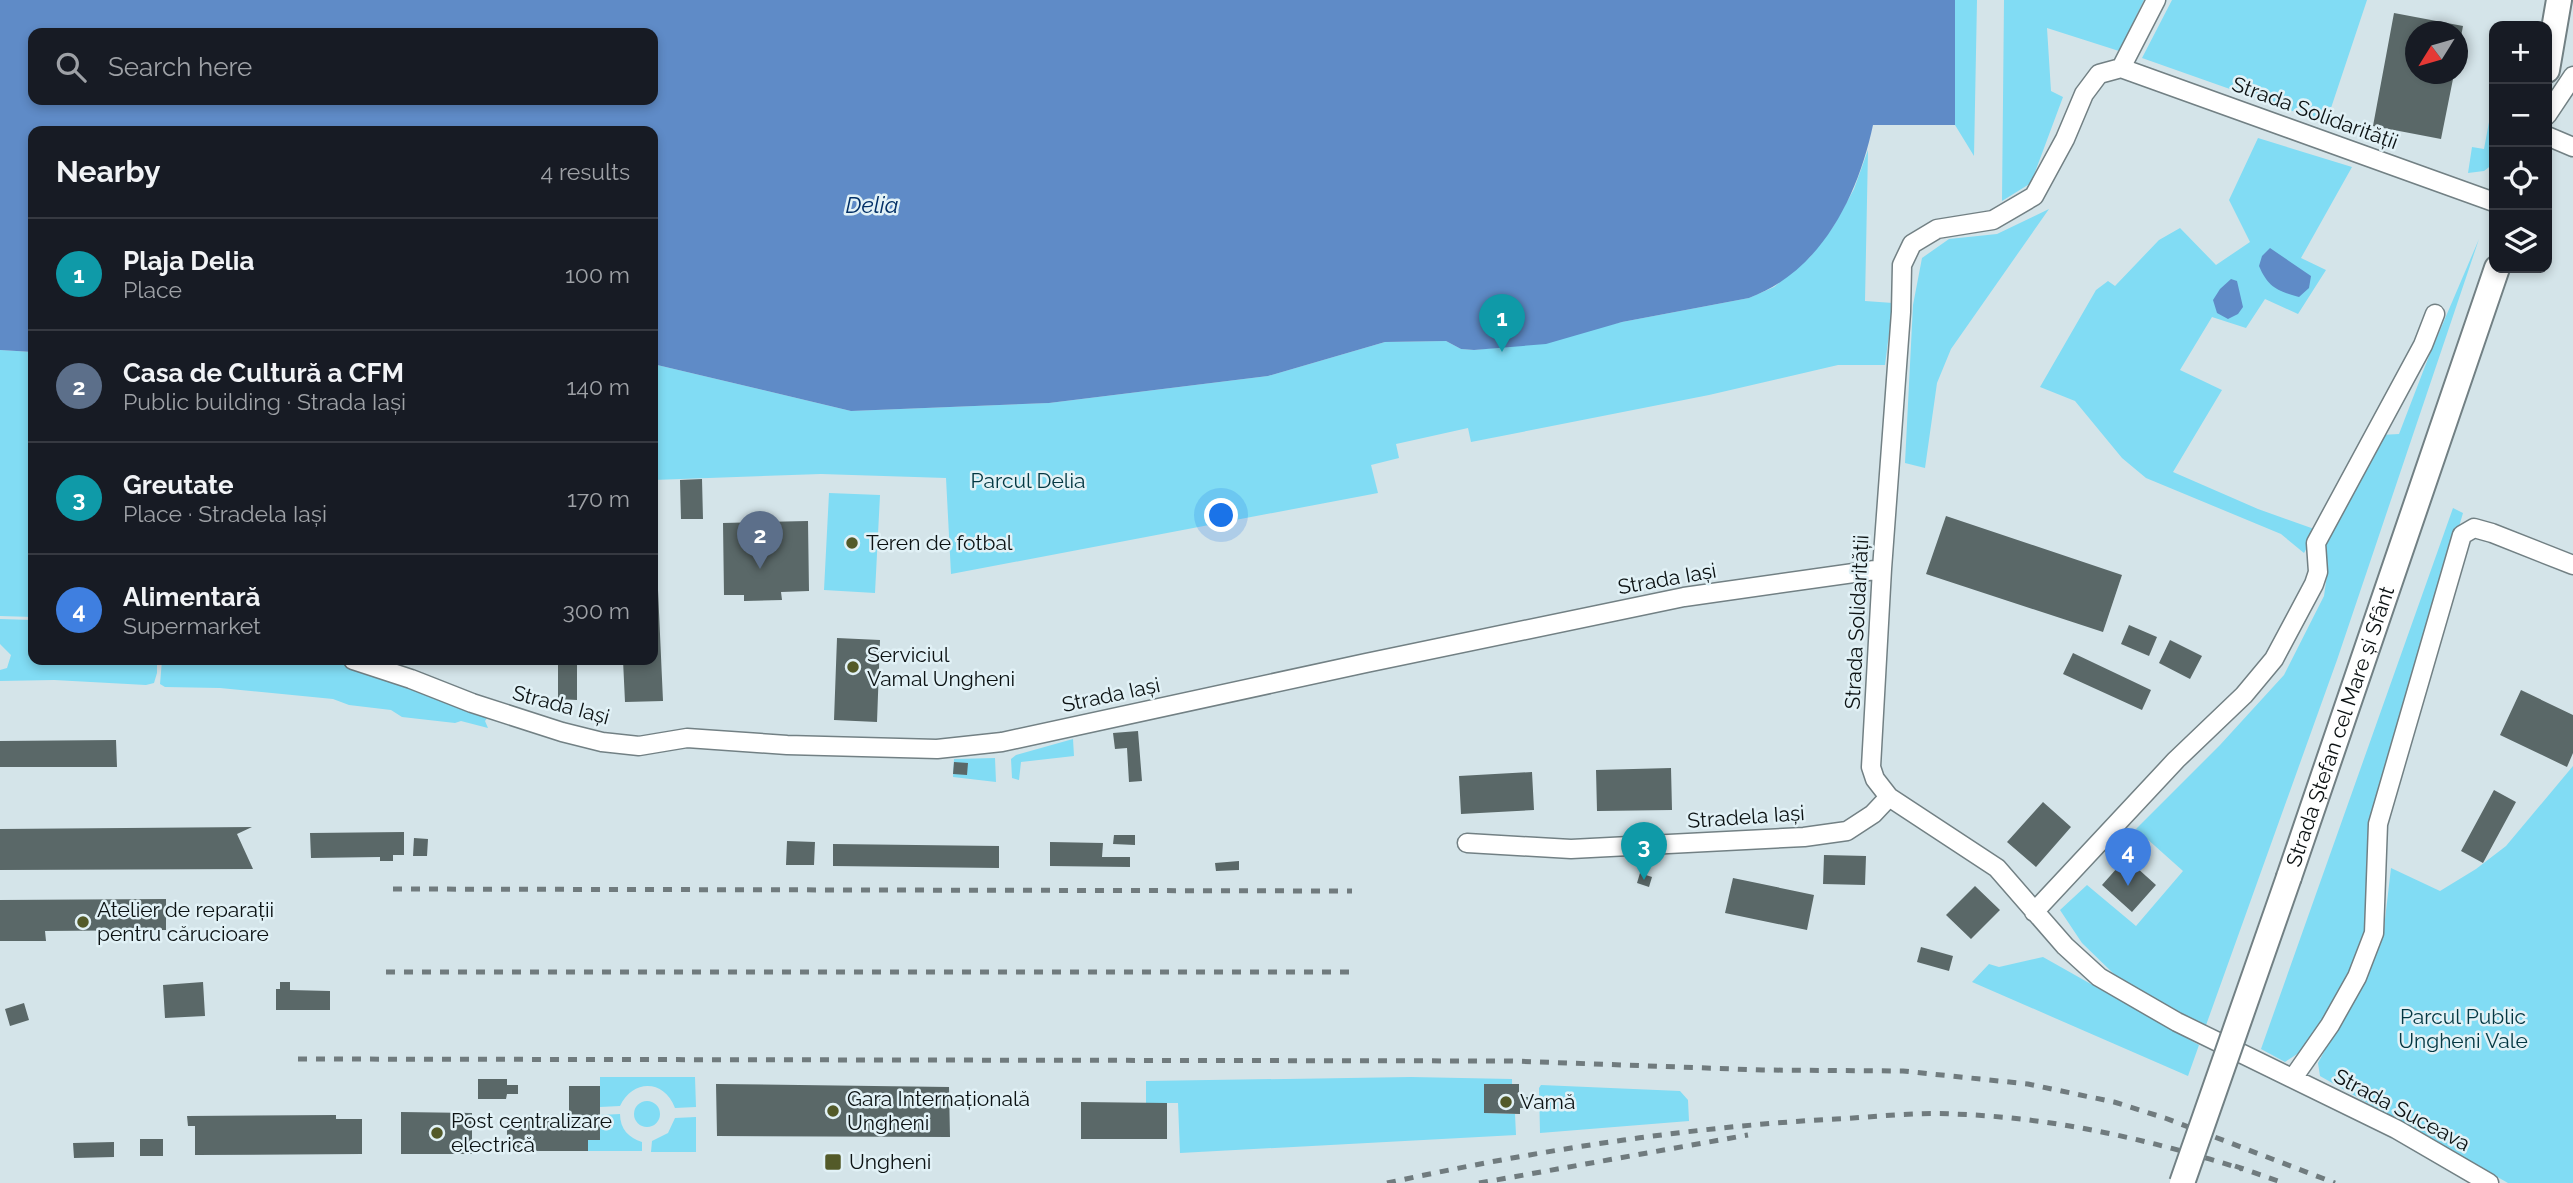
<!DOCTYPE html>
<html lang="en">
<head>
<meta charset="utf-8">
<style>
	body { margin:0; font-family:Raleway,sans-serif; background:#242831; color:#f1f3f6 }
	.controls { position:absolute; right:21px; top:21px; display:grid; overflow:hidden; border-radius:14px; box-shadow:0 4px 10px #0003 }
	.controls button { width:63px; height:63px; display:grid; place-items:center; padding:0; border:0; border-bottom:2px solid #363941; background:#171b24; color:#f1f3f6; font:35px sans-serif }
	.compass { position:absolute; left:2405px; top:21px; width:63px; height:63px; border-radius:50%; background:#171b24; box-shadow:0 4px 10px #0003; rotate:233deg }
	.you { position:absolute; left:1222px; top:516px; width:24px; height:24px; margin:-18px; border:5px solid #fff; border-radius:50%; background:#1a73e8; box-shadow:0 0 0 10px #1a73e833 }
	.badge { display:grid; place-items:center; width:46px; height:46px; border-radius:50%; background:#8c9099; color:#fff; font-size:23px; font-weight:700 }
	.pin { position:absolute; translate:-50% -58px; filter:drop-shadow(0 2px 4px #0008) }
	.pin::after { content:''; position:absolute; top:37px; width:24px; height:21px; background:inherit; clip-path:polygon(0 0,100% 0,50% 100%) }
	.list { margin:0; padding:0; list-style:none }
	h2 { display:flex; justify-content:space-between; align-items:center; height:91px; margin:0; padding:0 28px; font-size:30px }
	h2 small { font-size:23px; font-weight:400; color:#9ea1a6 }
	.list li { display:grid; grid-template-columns:46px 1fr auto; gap:21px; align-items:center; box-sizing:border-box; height:112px; padding:0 28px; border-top:2px solid #363941 }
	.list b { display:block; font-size:26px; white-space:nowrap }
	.list p { margin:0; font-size:23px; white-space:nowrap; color:#9ea1a6 }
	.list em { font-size:23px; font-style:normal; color:#9ea1a6 }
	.icon { flex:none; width:38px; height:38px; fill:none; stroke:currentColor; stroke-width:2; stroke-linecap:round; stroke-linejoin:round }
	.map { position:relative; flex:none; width:2573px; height:1183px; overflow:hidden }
	.search { position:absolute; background:#171b24; box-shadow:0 4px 10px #0003; left:28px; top:28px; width:630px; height:77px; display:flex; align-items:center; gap:18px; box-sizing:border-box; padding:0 24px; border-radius:14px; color:#9ea1a6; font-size:26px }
	.panel { position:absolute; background:#171b24; box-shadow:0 4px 10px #0003; left:28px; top:126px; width:630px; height:539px; border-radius:14px }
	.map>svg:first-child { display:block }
	.green { fill:#81dcf4 }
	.water { fill:#5f8bc7; fill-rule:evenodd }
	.building { fill:#5a6868 }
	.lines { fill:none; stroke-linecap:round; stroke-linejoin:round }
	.minor-casing { stroke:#728084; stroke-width:21 }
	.secondary-casing { stroke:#728084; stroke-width:28 }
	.minor { stroke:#fff; stroke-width:18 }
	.secondary { stroke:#fff; stroke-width:24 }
	.rail { stroke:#707b7e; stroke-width:5; stroke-dasharray:9 9; stroke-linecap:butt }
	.secondary-bridge-casing { stroke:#728084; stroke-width:28; stroke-linecap:butt }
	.secondary-bridge { stroke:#fff; stroke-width:24 }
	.poi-dot { fill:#535a29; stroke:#e1f1f6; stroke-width:2.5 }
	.labels { text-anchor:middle; stroke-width:5; stroke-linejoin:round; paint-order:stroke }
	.street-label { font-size:21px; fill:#0c1213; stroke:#e1f1f6 }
	.park-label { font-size:21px; fill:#033742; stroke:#e1f1f6 }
	.poi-label { font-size:21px; fill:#0c1213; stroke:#e1f1f6; text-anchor:start }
	.water-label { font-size:23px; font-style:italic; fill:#022f66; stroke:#e1f1f6 }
</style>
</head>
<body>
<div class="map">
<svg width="2573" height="1183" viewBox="0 0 2573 1183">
	<rect width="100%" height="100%" fill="#d4e4e9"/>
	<!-- green -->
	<path class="green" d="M1955,0H1977L1974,156L1955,125Z
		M2004,0H2144L2119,51L2047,28L2051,91L2063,97L2031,183L2002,201Z
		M2172,0H2367L2326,123L2142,58Z
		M2494,95L2493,164L2484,171L2468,173L2472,147L2484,149Z
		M2258,138L2352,167L2301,258L2326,270L2298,314L2265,299L2246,328L2212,317L2180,370L2222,390L2173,472L2258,509L2317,530L2304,553L2281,534L2146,478L2122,458L2075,401L2040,387L2096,290L2108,281L2115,286L2159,240L2180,228L2216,265L2250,242L2229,200Z
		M1868,150L1865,301L1893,303L1885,365H1838L1709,395L1471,442L1468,428L1396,444L1399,458L1371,465L1378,493L951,574L946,478L821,474L653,480V364L851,411L1049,403L1268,376L1385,342L1446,341L1461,349L1474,350L1522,345L1622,322L1749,298L1774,287L1810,257L1833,227L1854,189Z
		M2049,209L1951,349L1937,383L1925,468L1905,463L1913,305L1922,258L1949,239L1997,234Z
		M2479,239L2337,660L2205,1028L2117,977L2082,943L2060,910L2087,885L2136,926L2183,871L2136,829L2220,745L2284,675L2324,596L2328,568L2322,546L2381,435L2399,434L2429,356Z
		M0,350L33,352V617L0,616Z
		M829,493L880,495L875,593L824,590Z
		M2453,508L2463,513L2372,823L2367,939L2352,973L2308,1047L2285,1062L2261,1049Z
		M0,619L33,620V660H157V673L154,683L146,685L54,680L0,681V670L7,668L11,655L0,644Z
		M162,660H324L362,668L486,714L487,718L485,721L488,728L461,721L455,723L402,717L391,710L349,705L333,699L220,688L165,687L160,684Z
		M1073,739L1074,756L1021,762L1019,780L1012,778L1011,759L1016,755Z
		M995,758L996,782L953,777L954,759Z
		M2573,766V1183H2508L2320,1076L2318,1063L2372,963L2384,928L2391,868L2440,891L2476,869L2506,846Z
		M2043,957L2199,1045L2188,1076L1972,982L1989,964L1999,967Z
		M600,1077H695L696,1107L675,1108C664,1079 633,1079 620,1106L600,1107Z
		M1411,1077L1512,1079V1084H1484V1113L1515,1114L1516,1135L1180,1153L1178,1103H1146V1081Z
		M1541,1085L1680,1091L1688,1100L1689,1121L1540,1133L1539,1088Z
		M634 1114a13 13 0 1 1 26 0a13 13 0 1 1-26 0Z
		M620,1114C620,1129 629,1138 642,1142V1151H588V1140L600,1115Z
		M696,1117V1152H651L652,1141L668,1133L675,1118Z"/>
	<!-- water -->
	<path class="water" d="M0,0H1955V125H1873C1858,195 1822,271 1749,298L1622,322L1546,344L1474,350L1461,349L1446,341L1385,342L1268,376L1049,403L851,411L653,364V131H33V352L0,350ZM33,33H653V100H33Z
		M2270,248L2311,276L2309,288L2299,297C2277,291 2268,287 2259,266L2262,256Z
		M2231,279L2237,281L2243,307L2238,314L2228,319L2217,313L2213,300L2220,289Z"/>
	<!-- building -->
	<path class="building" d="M2394,13L2463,26L2459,47L2458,32H2416V74H2454L2441,139L2373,126Z
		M702,479L703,519H681L680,480Z
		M1946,516L2122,575L2103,632L1926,574Z
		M808,521L809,591L781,592L782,600L744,601V595H724L723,523Z
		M653,590H658L663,701L625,702L623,660H653Z
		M2129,625L2157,637L2149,656L2121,644Z
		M837,638L880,640L877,722L834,720Z
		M2170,640L2202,656L2190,679L2159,663Z
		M2073,653L2151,690L2142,710L2063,674Z
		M558,660H577V700L558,699Z
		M2521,690L2573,715V753L2567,767L2500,735Z
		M1138,731L1142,781L1129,782L1127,748L1115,749L1113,733Z
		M116,740L117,767H0V741Z
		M954,762L968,763L967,775L953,774Z
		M1671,768L1672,810L1597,811L1596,770Z
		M1532,772L1534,810L1461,814L1459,776Z
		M2494,790L2516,802L2483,863L2461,851Z
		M2043,802L2071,827L2036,867L2007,842Z
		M252,827L237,834L253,869L0,870V829Z
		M404,832V855H393V861H380V857L311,858L310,833Z
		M1114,835H1135V845L1113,844Z
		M414,838L428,839L427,856H413Z
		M787,841L815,842L814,865H786Z
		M1050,842L1103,843L1102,857H1130V867L1050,866Z
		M833,844L999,846V868L833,866Z
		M1824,855L1866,856L1865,885L1823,884Z
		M2126,858L2156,885L2132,912L2102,885Z
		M1239,861V870L1216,871L1215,863Z
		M1640,873L1652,877L1649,887L1637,883Z
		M1733,878L1814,895L1807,930L1725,913Z
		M1975,886L2000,910L1971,939L1946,915Z
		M166,899V930L45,931L46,941H0V900Z
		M1921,947L1953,956L1949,971L1917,962Z
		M203,982L205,1016L165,1018L163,985Z
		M280,982H290V990L330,991V1010H276V989H280Z
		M24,1003L29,1020L10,1026L5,1009Z
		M478,1079H507V1085H518V1094H507L506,1099H478Z
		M716,1084L949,1087L950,1137L717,1136Z
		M1484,1084H1519V1097H1528V1108H1520V1114L1484,1113Z
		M569,1086H600V1140H588V1151H507V1121H569Z
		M1081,1102L1167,1103V1139H1081Z
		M401,1112L472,1113V1154H401Z
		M336,1115V1119H362V1154L195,1155V1126H188L187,1116Z
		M140,1139H163V1156H140Z
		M114,1142V1157L74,1158L73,1143Z"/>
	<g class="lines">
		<!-- minor casing -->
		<g class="minor-casing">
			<path id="minor" d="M2121,68L2156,0
				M2547,115L2573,76
				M2547,136L2573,147
				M353,660L411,679L472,703L562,732L602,742L639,746L687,738L787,745L937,749L1002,742L1366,663L1684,597L1882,569
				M1467,843L1571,849L1804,837L1847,831L1873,814L1889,797
				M2034,912L2176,760L2244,695L2274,659L2314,584L2318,572L2316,543L2423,345L2435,314
				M2293,1078L2330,1025L2357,977L2374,933L2378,824L2462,535L2474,528L2492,533L2573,565
				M2489,1183L2396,1129L2177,1022L2099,977L2065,946L1997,868L1889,797L1875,779L1871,767L1882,569L1901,312L1902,265L1912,244L1937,229L1993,220L2034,196L2065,139L2084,94L2099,74L2121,68L2494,202"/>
		</g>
		<!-- secondary casing -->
		<g class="secondary-casing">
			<g id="secondary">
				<path d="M2547,70L2559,0"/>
				<path id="s1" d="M2289,877L2497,268"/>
			</g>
		</g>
		<!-- minor -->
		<use href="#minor" class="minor"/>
		<!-- secondary -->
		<use href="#secondary" class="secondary"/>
		<!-- rail -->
		<path class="rail" d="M393,889L1352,891
			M386,972H1349
			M298,1059L1512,1061L1762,1070L1903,1071L2028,1084L2114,1102L2165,1118L2335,1183
			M2235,1166L2284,1183
			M1387,1183C1534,1151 1685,1127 1836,1119C1875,1117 1914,1112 1952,1114C2051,1117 2148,1139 2242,1169
			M1479,1183L1748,1135"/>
		<!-- secondary-bridge casing -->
		<g class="secondary-bridge-casing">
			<path id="secondary-bridge" d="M2182,1183L2289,877"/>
		</g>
		<!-- secondary-bridge -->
		<use href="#secondary-bridge" class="secondary-bridge"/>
	</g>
	<!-- markers -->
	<g class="poi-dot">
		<circle cx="852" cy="543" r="7"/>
		<circle cx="853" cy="667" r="7"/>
		<circle cx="83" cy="922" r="7"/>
		<circle cx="1506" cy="1102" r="7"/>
		<circle cx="833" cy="1111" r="7"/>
		<circle cx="437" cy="1133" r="7"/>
		<rect x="824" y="1153" width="18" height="18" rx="3.5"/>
	</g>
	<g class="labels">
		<!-- street labels -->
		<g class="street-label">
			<text transform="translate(2315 113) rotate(20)" y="7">Strada Solidarității</text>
			<text transform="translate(1667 579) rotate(-10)" y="7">Strada Iași</text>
			<text transform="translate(1857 622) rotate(-87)" y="7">Strada Solidarității</text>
			<text transform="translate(1111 695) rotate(-12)" y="7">Strada Iași</text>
			<text transform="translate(561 705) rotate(15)" y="7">Strada Iași</text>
			<text dy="7" stroke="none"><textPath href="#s1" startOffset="159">Strada Ștefan cel Mare și Sfânt</textPath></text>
			<text transform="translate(1746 817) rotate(-4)" y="7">Stradela Iași</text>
			<text transform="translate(2402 1110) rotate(28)" y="7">Strada Suceava</text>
		</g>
		<!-- park labels -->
		<g class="park-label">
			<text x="1028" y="488">Parcul Delia</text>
			<text x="2463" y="1024">Parcul Public<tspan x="2463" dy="24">Ungheni Vale</tspan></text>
		</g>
		<!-- poi labels -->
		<g class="poi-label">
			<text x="866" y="550">Teren de fotbal</text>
			<text x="867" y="662">Serviciul<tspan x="867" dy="24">Vamal Ungheni</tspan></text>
			<text x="97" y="917">Atelier de reparații<tspan x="97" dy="24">pentru cărucioare</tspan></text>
			<text x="847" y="1106">Gara Internațională<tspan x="847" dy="24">Ungheni</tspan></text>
			<text x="1520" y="1109">Vamă</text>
			<text x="451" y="1128">Post centralizare<tspan x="451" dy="24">electrică</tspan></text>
			<text x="849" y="1169">Ungheni</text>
		</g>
		<!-- water labels -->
		<g class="water-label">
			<text x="872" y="213">Delia</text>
		</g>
	</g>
</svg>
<div class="controls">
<button>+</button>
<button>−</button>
<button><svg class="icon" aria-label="locate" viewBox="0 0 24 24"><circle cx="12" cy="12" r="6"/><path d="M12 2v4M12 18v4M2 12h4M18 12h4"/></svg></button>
<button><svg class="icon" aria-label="layers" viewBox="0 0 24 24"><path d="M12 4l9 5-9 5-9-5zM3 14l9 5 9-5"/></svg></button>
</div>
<svg class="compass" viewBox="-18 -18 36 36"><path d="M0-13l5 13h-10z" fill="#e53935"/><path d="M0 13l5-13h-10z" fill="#9ea1a6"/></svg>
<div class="you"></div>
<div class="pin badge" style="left:1502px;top:352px;background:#0f9aa8">1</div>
<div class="pin badge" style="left:760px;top:569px;background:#5c6f8a">2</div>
<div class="pin badge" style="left:1644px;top:880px;background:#0f9aa8">3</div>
<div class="pin badge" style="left:2128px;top:886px;background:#3f7fe0">4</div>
<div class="search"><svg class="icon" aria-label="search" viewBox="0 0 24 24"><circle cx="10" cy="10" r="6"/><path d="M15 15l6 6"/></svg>Search here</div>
<section class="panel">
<h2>Nearby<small>4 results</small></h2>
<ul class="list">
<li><span class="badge" style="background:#0f9aa8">1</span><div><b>Plaja Delia</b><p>Place</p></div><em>100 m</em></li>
<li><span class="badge" style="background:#5c6f8a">2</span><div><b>Casa de Cultură a CFM</b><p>Public building · Strada Iași</p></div><em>140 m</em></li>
<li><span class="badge" style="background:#0f9aa8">3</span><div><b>Greutate</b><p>Place · Stradela Iași</p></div><em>170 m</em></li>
<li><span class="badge" style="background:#3f7fe0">4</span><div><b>Alimentară</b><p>Supermarket</p></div><em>300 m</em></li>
</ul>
</section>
</div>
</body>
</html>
